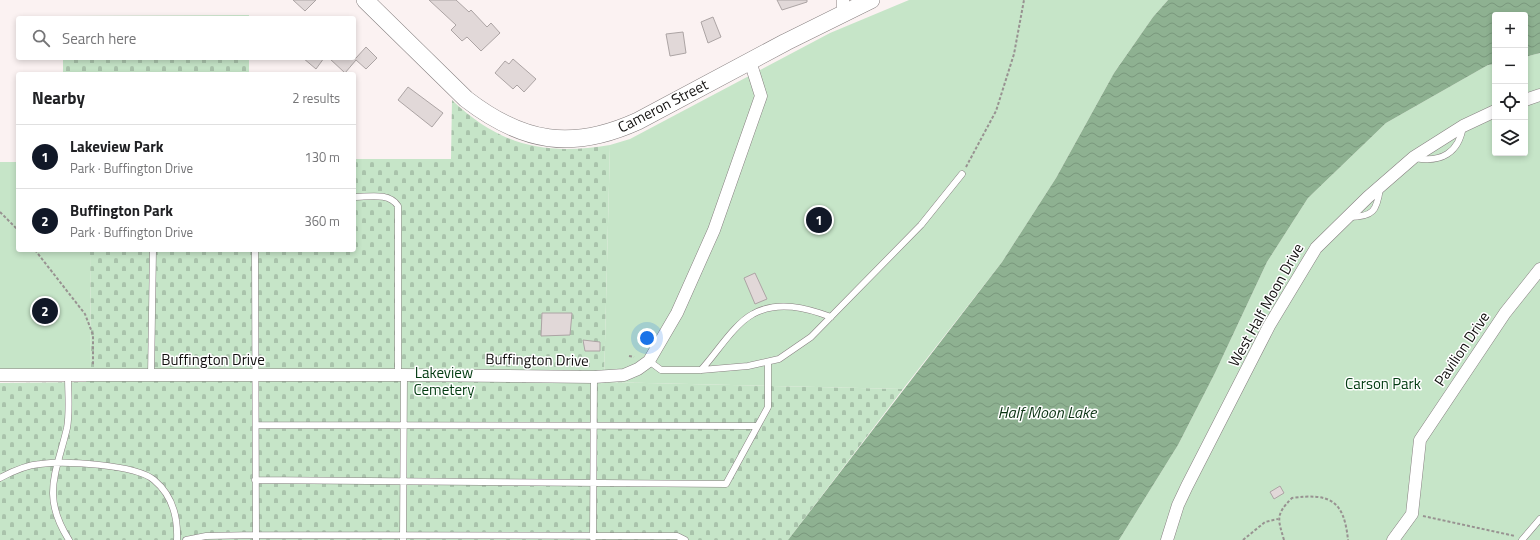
<!DOCTYPE html>
<html lang="en">
<head>
<meta charset="utf-8">
<style>
	body { margin:0; font-family:"Titillium Web",sans-serif; background:#f2f2f2; color:#202124 }
	.controls { position:absolute; right:12px; top:12px; display:grid; overflow:hidden; border-radius:4px; box-shadow:0 2px 6px #0003 }
	.controls button { width:36px; height:36px; display:grid; place-items:center; padding:0; border:0; border-bottom:1px solid #e0e0e0; background:#fff; color:#202124; font:20px sans-serif }
	.you { position:absolute; left:647px; top:338px; width:14px; height:14px; margin:-10px; border:3px solid #fff; border-radius:50%; background:#1a73e8; box-shadow:0 0 0 6px #1a73e833 }
	.badge { display:grid; place-items:center; width:26px; height:26px; border-radius:50%; background:#111827; color:#fff; font-size:13px; font-weight:700 }
	.pin { position:absolute; translate:-50% -50%; border:2px solid #fff; box-shadow:0 1px 4px #0006 }
	.list { margin:0; padding:0; list-style:none }
	h2 { display:flex; justify-content:space-between; align-items:center; height:52px; margin:0; padding:0 16px; font-size:17px }
	h2 small { font-size:13px; font-weight:400; color:#757577 }
	.list li { display:grid; grid-template-columns:26px 1fr auto; gap:12px; align-items:center; box-sizing:border-box; height:64px; padding:0 16px; border-top:1px solid #e0e0e0 }
	.list b { display:block; font-size:15px; white-space:nowrap }
	.list p { margin:0; font-size:13px; white-space:nowrap; color:#757577 }
	.list em { font-size:13px; font-style:normal; color:#757577 }
	.icon { flex:none; width:22px; height:22px; fill:none; stroke:currentColor; stroke-width:2; stroke-linecap:round; stroke-linejoin:round }
	.map { position:relative; flex:none; width:1540px; height:540px; overflow:hidden }
	.search { position:absolute; background:#fff; box-shadow:0 2px 6px #0003; left:16px; top:16px; width:340px; height:44px; display:flex; align-items:center; gap:10px; box-sizing:border-box; padding:0 14px; border-radius:4px; color:#757577; font-size:15px }
	.panel { position:absolute; background:#fff; box-shadow:0 2px 6px #0003; left:16px; top:72px; width:340px; height:180px; border-radius:4px }
	.map>svg:first-child { display:block }
	.cemetery { fill:url(#cemetery-stones) }
	.green { fill:#c6e5c8 }
	.water { fill:url(#water-waves) }
	.building { fill:#e1d8d8; stroke:#aca4a4 }
	.lines { fill:none; stroke-linecap:round; stroke-linejoin:round }
	.service-casing { stroke:#878080; stroke-width:7 }
	.minor-casing { stroke:#878080; stroke-width:13 }
	.secondary-casing { stroke:#878080; stroke-width:18 }
	.path { stroke:#989291; stroke-width:2; stroke-dasharray:3 2; stroke-linecap:butt }
	.service { stroke:#fff; stroke-width:6 }
	.minor { stroke:#fff; stroke-width:12 }
	.secondary { stroke:#fff; stroke-width:17 }
	.labels { text-anchor:middle; stroke-width:3; stroke-linejoin:round; paint-order:stroke }
	.street-label { font-size:15px; fill:#12100f; stroke:#fff }
	.park-label { font-size:15px; fill:#023b11; stroke:#fff }
	.water-label { font-size:16px; font-style:italic; fill:#0b3313; stroke:#fff }
</style>
</head>
<body>
<div class="map">
<svg width="1540" height="540" viewBox="0 0 1540 540">
	<defs>
		<pattern id="cemetery-stones" width="16" height="16" patternUnits="userSpaceOnUse"><rect width="16" height="16" fill="#c6e5c8"/><path d="M2 7V4a2 2 0 0 1 4 0v3zM10 15v-3a2 2 0 0 1 4 0v3z" fill="#a9c3ab"/></pattern>
		<pattern id="water-waves" width="16" height="10" patternUnits="userSpaceOnUse"><rect width="16" height="10" fill="#8eb191"/><path d="M0 5q4-4 8 0t8 0" fill="none" stroke="#79977c"/></pattern>
	</defs>
	<rect width="100%" height="100%" fill="#fbf2f2"/>
	<!-- cemetery -->
	<path class="cemetery" d="M249,15V18H63V16Z
		M63,58H249V74H63Z
		M452,100C500,146 546,156 610,145L604,382L903,389L788,540H0V383L86,382L91,373L90,250H354V159H451Z"/>
	<!-- green -->
	<path class="green" d="M909,0H1168L1153,17L1114,73L1056,178L1002,262L903,389L604,382L610,145L630,139L830,33Z
		M1540,53V540H1119L1178,445L1215,373L1267,262L1308,198L1386,123L1488,65L1495,64V153H1525V57Z
		M0,162H18V250H90L91,373H0Z"/>
	<!-- water -->
	<path class="water" d="M1168,0H1540V53L1525,57V15H1495V64L1488,65L1386,123L1308,198L1267,262L1215,373L1178,445L1119,540H788L1002,262L1056,178L1114,73L1153,17Z"/>
	<!-- building -->
	<path class="building" d="M293,0H316L305,11Z
		M429,0H456L469,12L471,10L487,27L491,23L500,33L481,51L467,37L462,41L451,30L456,25Z
		M777,0H807V2L782,10Z
		M713,17L721,37L708,43L701,22Z
		M683,32L686,53L670,56L666,34Z
		M366,47L377,58L366,69L356,60L345,73L329,58H356Z
		M303,58H324L316,69Z
		M513,59L536,79L524,92L517,85L513,89L495,73L505,61L509,64Z
		M408,87L443,113L432,127L398,100Z
		M755,273L767,299L755,304L744,278Z
		M542,313H572L570,335L541,336Z
		M583,340L600,342V351H585Z
		M1280,486L1284,493L1274,499L1270,492Z"/>
	<g class="lines">
		<!-- service casing -->
		<g class="service-casing">
			<path id="service" d="M1415,158C1441,163 1459,153 1463,126
				M354,197C369,197 389,192 398,206V375
				M1349,217C1373,217 1377,211 1380,188
				M255,250L256,540
				M649,361L661,370H701L748,366L779,359L811,337L921,225L962,174
				M701,370C716,354 734,324 753,314C778,300 807,308 831,317
				M68,376C68,393 70,412 67,428C56,474 41,496 69,540
				M151,376L153,250
				M256,425L757,426
				M0,478C13,471 26,465 40,464C64,461 135,464 154,480C172,495 178,517 177,540
				M255,480L726,484L768,407V362
				M593,538L594,377
				M186,540L206,536L256,535L677,536L685,540
				M403,540L404,375
				M1522,540L1540,519"/>
		</g>
		<!-- minor casing -->
		<g class="minor-casing">
			<path id="minor" d="M843,0V13
				M1525,100L1540,95
				M0,375H404L594,377L624,375L638,369L649,361L677,313L714,230L761,96L750,61
				M1167,540L1178,505L1187,486L1269,326L1316,248L1368,197L1414,157L1463,126L1495,111
				M1393,540L1412,514L1420,440L1505,313L1540,269"/>
		</g>
		<!-- secondary casing -->
		<g class="secondary-casing">
			<path id="secondary" d="M365,0L466,99C523,143 572,151 638,121L786,42L871,0"/>
		</g>
		<!-- path -->
		<path class="path" d="M966,167L996,111L1014,54L1024,0
			M0,212L18,230
			M35,250L85,314L93,335V365
			M629,356L634,357
			M1423,516L1515,536
			M1243,540L1265,522L1278,519
			M1284,540C1278,519 1275,515 1292,498C1330,493 1344,500 1348,540"/>
		<!-- service -->
		<use href="#service" class="service"/>
		<!-- minor -->
		<use href="#minor" class="minor"/>
		<!-- secondary -->
		<use href="#secondary" class="secondary"/>
	</g>
	<g class="labels">
		<!-- street labels -->
		<g class="street-label">
			<text transform="translate(663 106) rotate(-27)" y="5">Cameron Street</text>
			<text transform="translate(1266 305) rotate(-61)" y="5">West Half Moon Drive</text>
			<text transform="translate(1462 349) rotate(-56)" y="5">Pavilion Drive</text>
			<text x="213" y="365">Buffington Drive</text>
			<text transform="translate(537 360) rotate(1)" y="5">Buffington Drive</text>
		</g>
		<!-- park labels -->
		<g class="park-label">
			<text x="444" y="378">Lakeview<tspan x="444" dy="17">Cemetery</tspan></text>
			<text x="1383" y="389">Carson Park</text>
		</g>
		<!-- water labels -->
		<g class="water-label">
			<text x="1047" y="418">Half Moon Lake</text>
		</g>
	</g>
</svg>
<div class="controls">
<button>+</button>
<button>−</button>
<button><svg class="icon" aria-label="locate" viewBox="0 0 24 24"><circle cx="12" cy="12" r="6"/><path d="M12 2v4M12 18v4M2 12h4M18 12h4"/></svg></button>
<button><svg class="icon" aria-label="layers" viewBox="0 0 24 24"><path d="M12 4l9 5-9 5-9-5zM3 14l9 5 9-5"/></svg></button>
</div>
<div class="you"></div>
<div class="pin badge" style="left:819px;top:220px">1</div>
<div class="pin badge" style="left:45px;top:311px">2</div>
<div class="search"><svg class="icon" aria-label="search" viewBox="0 0 24 24"><circle cx="10" cy="10" r="6"/><path d="M15 15l6 6"/></svg>Search here</div>
<section class="panel">
<h2>Nearby<small>2 results</small></h2>
<ul class="list">
<li><span class="badge">1</span><div><b>Lakeview Park</b><p>Park · Buffington Drive</p></div><em>130 m</em></li>
<li><span class="badge">2</span><div><b>Buffington Park</b><p>Park · Buffington Drive</p></div><em>360 m</em></li>
</ul>
</section>
</div>
</body>
</html>
